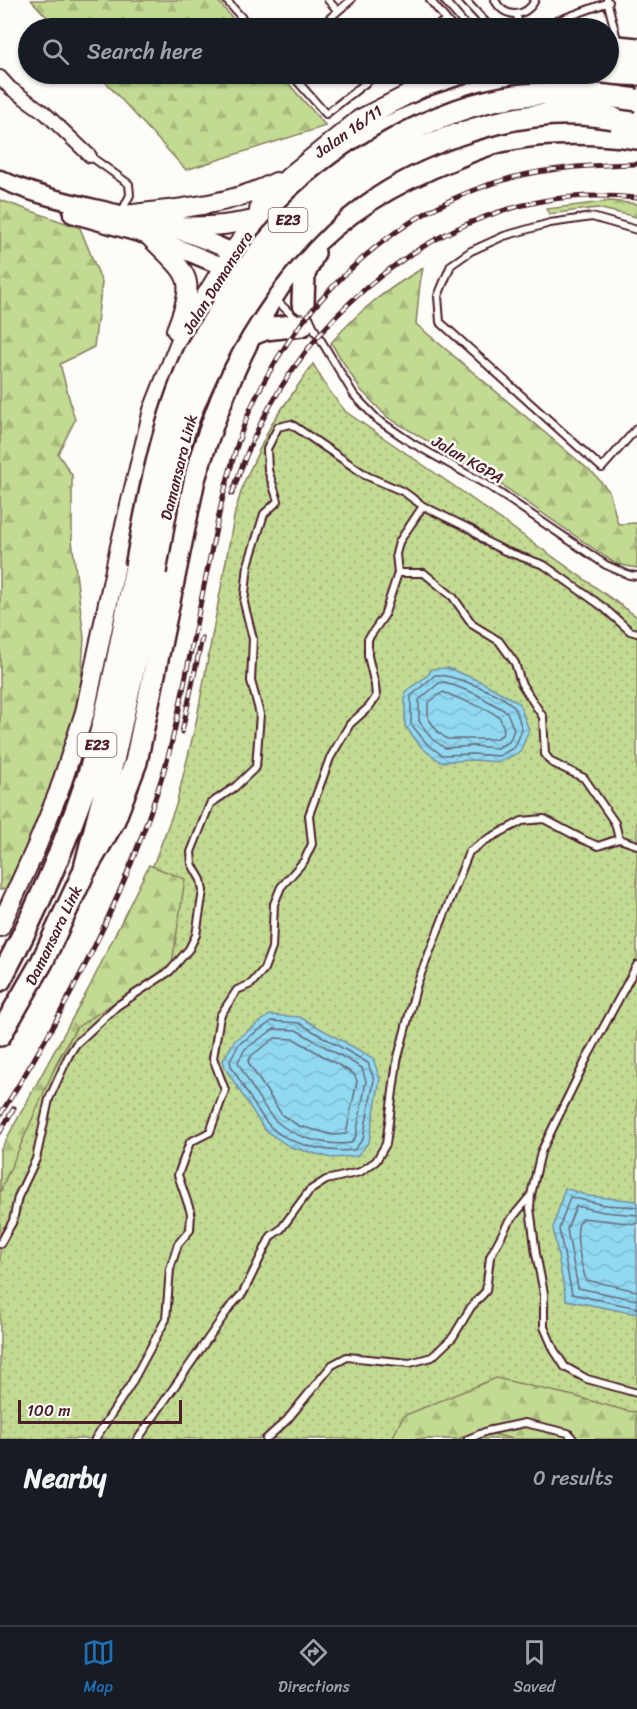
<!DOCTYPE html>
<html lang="en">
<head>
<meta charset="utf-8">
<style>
	body { margin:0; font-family:Sriracha,sans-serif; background:#20242c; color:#f1f3f6 }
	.scale { position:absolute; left:18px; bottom:15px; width:164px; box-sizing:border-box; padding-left:6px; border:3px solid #4a1f2b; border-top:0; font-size:16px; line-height:21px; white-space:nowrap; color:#4a1f2b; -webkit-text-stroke:4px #fdfcf7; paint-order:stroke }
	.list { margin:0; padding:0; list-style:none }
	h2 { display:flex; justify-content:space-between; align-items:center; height:78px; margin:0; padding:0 24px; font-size:26px }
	h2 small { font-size:20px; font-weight:400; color:#9ea1a6 }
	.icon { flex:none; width:33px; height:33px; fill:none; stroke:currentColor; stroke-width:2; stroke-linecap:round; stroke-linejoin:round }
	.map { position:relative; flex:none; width:637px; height:1439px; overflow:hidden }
	.search { position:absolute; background:#171b24; box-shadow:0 2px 4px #0004; left:18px; right:18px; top:18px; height:66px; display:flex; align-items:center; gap:15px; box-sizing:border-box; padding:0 21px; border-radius:33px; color:#9ea1a6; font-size:22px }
	.sheet { height:186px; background:#171b24 }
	nav { display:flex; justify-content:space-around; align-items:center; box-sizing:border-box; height:84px; border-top:2px solid #363941; background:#171b24; font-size:16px; color:#9ea1a6 }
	nav a { display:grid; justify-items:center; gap:3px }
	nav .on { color:#1f6fb2 }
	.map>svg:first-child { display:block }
	.grass { fill:url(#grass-dots); stroke:#867c5e; stroke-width:1.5 }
	.forest { fill:url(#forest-firs); stroke:#867c5e; stroke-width:1.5 }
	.water { fill:url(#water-waves); stroke:#748fa2; stroke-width:1.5 }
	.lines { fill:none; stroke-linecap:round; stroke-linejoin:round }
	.shore { stroke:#66697a; stroke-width:1.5 }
	.lane-casing { stroke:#4a1f2b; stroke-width:10 }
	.street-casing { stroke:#4a1f2b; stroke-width:16 }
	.secondary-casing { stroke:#4a1f2b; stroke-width:21 }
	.primary-casing { stroke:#4a1f2b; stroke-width:22 }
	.highway-casing { stroke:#4a1f2b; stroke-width:26 }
	.lane { stroke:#fdfcf7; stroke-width:6 }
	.street { stroke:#fdfcf7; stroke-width:12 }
	.secondary { stroke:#fdfcf7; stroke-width:16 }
	.primary { stroke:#fdfcf7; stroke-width:18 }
	.highway { stroke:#fdfcf7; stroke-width:21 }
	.rail-casing { stroke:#4a1f2b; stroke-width:5 }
	.rail { stroke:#fdfcf7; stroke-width:3; stroke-dasharray:9; stroke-linecap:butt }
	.highway-bridge-casing { stroke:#4a1f2b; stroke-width:26; stroke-linecap:butt }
	.highway-bridge { stroke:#fdfcf7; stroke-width:21 }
	.labels { text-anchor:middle; stroke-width:5; stroke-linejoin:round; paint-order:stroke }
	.shield { fill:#fdfcf7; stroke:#806168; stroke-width:1.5 }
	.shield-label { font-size:15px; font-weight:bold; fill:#4a1f2b }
	.street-label { font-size:16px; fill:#4a1f2b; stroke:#fdfcf7 }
</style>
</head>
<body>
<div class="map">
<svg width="637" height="1439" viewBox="0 0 637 1439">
	<defs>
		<pattern id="grass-dots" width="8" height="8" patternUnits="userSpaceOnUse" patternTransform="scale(1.5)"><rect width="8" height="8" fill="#c2da91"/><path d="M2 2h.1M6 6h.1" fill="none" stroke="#a8bb7d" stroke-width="1.8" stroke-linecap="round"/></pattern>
		<pattern id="forest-firs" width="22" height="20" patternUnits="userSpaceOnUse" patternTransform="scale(1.5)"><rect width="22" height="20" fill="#c2da91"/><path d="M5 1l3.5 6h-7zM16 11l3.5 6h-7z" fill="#a8bb7d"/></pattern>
		<pattern id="water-waves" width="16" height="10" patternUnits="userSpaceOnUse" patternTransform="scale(1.5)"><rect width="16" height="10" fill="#90d9f1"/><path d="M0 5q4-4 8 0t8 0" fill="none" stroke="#7ebacf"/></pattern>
	</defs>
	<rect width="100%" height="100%" fill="#fdfcf7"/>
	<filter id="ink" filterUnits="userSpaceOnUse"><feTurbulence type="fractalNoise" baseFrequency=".0167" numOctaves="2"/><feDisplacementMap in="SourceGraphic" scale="12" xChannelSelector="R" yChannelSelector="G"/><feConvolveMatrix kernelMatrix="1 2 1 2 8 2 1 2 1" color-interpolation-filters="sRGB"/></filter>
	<g filter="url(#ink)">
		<!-- grass -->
		<path class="grass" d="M313,364L327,388L346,412L454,486L637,617V1439H0V1171L76,1028L103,997L176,805L196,723L235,512L244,482L272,423Z"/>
		<!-- forest -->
		<path class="forest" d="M31,0H217L241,28H57Z
			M98,74H280L326,126L186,170Z
			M0,200L80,228L102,282L94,347L60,364L75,420L58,454L72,475V540L84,638L80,696L43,810L10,888L0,890Z
			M611,201L637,204V217L597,208L549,214L546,209Z
			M423,268L420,283L416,324L595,475L609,491L618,524L637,523V568L616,564L503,486L387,417L360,389L331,343C360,309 386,290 423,268Z
			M149,865L185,879L172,964L76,1028L59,1058L0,1192V1151L91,984Z
			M496,1378L574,1396L627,1411L637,1412V1439H513L489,1433L470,1434L458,1439H392L403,1416Z"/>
		<!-- water -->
		<path class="water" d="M448,668L482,682L519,703L529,730L520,752L500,762L472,760L441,762L422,748L405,726V692L428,675L432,669Z
			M270,1015L300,1017L373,1058L380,1079L369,1142L357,1156L332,1158L290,1147L265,1130L225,1068L223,1060L235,1040Z
			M565,1188L588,1196L637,1201V1314L566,1300L553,1228Z"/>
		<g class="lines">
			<!-- shore -->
			<path class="shore" d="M435,675C451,674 503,694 514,707C518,713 520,723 522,730L515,747L499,756L472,754L442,755L427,744L411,724V696Z
				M445,682L476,694L507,712L514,730L509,742L497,748L473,746L445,748L432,739L419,721V700L439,683Z
				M443,692L490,711L500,718L504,729L502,735L495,739H447L438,732L428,718V703Z
				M272,1021L299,1023L368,1063L374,1080L363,1139L354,1150C329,1153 286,1145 268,1124C254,1107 243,1085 231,1066L230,1060L239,1044Z
				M274,1029L296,1030L362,1068L366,1081L356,1136L351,1143C327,1146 294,1138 276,1121C267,1114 244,1074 238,1062L245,1049Z
				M275,1038L294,1039L354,1074L357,1081L346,1134L334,1135L299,1126L282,1115L248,1062L252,1055Z
				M637,1207L605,1205L570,1197L559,1229L572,1294L637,1308
				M637,1215L604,1212L576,1206L567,1229L578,1288L637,1300
				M637,1224L582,1218C572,1229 581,1265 586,1280L637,1291"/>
			<!-- lane casing -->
			<g class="lane-casing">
				<path id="lane" d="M226,0L251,28
					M328,0L338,11
					M430,0L453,28
					M444,0L468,28
					M465,0L491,28
					M495,0C504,19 526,18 535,0
					M607,0L618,43
					M517,15L519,28
					M318,28L351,0
					M434,28L446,20
					M537,28L609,2
					M291,74L326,114L377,74
					M90,156L129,184L130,195L122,211
					M637,230L592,217L550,223L504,236L471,251L451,265L438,296L440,322L602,468L637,428
					M275,299L298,321
					M304,306L316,332L354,395L378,420L412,443L492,488L606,565L629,575L637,576
					M398,573H424L453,597L473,625L499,641L515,663L521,683L543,717L545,754L551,762L584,778L615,823L619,839L637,845
					M637,965L588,1056L541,1152L531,1195L530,1208L536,1254L544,1293V1327L554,1350L565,1367L587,1379L637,1393
					M0,1244L13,1221L18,1197L36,1159L49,1099L69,1055L76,1044L117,1006L170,971L189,949L196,935L203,891L201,880L192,864L191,852L210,804L235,787L256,767L260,714L251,681L253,639L244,603L248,565L264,514L278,501L268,470L267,449L278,427L291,424L367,476L404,492L423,506L472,530L487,542L505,551L544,565L603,607L630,631L637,633
					M95,1439L131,1384L166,1319L170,1269L178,1244L190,1230L191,1213L178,1175L190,1142L210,1132L225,1090L213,1058L220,1016L237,990L251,984L264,969L272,948L274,904L281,887L304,861L312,844L309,815L330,758L350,724L369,707L376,697L375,685L368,656V639L384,616L398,573L396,554L399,542L423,506
					M138,1439L230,1307L243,1293L271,1236L281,1229L309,1191L326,1180L360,1172L376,1161L386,1144L397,1061L417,984L469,852L486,840L522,821L544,819L584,840L598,846L619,839
					M266,1439L287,1420L332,1365L347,1357L410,1363L432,1357L453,1337L471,1307L486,1291L490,1257L508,1223L531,1195
					M468,1439L487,1431L525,1423L568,1433L573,1439"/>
			</g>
			<!-- street casing -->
			<g class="street-casing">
				<path id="street" d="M0,77L10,88L45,113L90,156"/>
			</g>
			<!-- secondary casing -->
			<g class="secondary-casing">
				<path id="secondary" d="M0,179C38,197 79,204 120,214C169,226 218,242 262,267
					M72,214L149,236L224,267L251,284"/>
			</g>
			<!-- primary casing -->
			<g class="primary-casing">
				<path id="primary" d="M608,56L637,63
					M123,215C176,209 228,206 276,182
					M258,219L260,204L291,175L360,119L421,88L463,74
					M160,225C193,228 225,227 258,219
					M149,236C188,276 198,274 176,330
					M0,927L36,848L59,791L85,712L120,546L153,410L184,332L233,251L258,219L274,211L303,181L342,151L381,128L437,104L511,80L571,74L637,76"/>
			</g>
			<!-- highway casing -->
			<g class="highway-casing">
				<path id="highway" d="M608,49L618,47L637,49
					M613,118L637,120
					M303,303L304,274L314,253
					M250,335L265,329L302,325
					M84,872L114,820L136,762L194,479C216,409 242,340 283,280C324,222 390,183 454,158C471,151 488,143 506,140C549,131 594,132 637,138
					M0,980C34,916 64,848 87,780C110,711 121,638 136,567
					M0,1035L42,962L84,872L114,756L155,572"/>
			</g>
			<!-- lane -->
			<use href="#lane" class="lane"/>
			<!-- street -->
			<use href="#street" class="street"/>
			<!-- secondary -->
			<use href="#secondary" class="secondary"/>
			<!-- primary -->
			<use href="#primary" class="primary"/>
			<!-- highway -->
			<use href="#highway" class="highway"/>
			<!-- rail casing -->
			<g class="rail-casing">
				<path id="rail" d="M232,494C242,464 254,434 270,406C327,304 426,223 542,201C573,195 606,195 637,198
					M182,732L202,638
					M0,1115C69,1006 128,891 165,767C175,734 181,699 188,665C199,610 210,556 222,501C231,466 240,429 256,397C307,294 398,208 511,178C552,167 595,165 637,164
					M0,1132L14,1108"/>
			</g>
			<!-- rail -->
			<use href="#rail" class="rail"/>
			<!-- highway-bridge casing -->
			<g class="highway-bridge-casing">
				<path id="highway-bridge" d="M136,567C149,494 163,420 194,353C201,340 210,327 218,314C236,285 254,255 278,230C337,166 436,104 524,95C562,91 600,94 637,100
					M155,572C164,523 170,472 186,425C217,337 279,242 355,186C412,145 506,111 577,114C589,114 601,116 613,118"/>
			</g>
			<!-- highway-bridge -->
			<use href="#highway-bridge" class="highway-bridge"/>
		</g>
	</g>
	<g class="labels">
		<!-- shield labels -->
		<g class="shield">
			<rect x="268.5" y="208" width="39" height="24" rx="4.5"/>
			<rect x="77.5" y="733" width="39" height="24" rx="4.5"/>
		</g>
		<g class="shield-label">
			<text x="288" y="225">E23</text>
			<text x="97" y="750">E23</text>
		</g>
		<!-- street labels -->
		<g class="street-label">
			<text transform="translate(348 131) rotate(-35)" y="6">Jalan 16/11</text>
			<text transform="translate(217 282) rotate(-58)" y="6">Jalan Damansara</text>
			<text transform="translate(468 459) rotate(30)" y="6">Jalan KGPA</text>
			<text transform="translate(178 467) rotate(-76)" y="6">Damansara Link</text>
			<text transform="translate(53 935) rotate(-64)" y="6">Damansara Link</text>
		</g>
	</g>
</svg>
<div class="scale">100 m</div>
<div class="search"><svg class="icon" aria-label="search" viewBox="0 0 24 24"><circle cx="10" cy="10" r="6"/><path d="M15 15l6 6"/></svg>Search here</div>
</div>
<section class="sheet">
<h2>Nearby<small>0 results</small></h2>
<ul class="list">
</ul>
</section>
<nav>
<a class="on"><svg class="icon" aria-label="map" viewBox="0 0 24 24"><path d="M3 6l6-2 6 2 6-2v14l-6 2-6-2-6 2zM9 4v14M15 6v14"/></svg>Map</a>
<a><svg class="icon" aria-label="directions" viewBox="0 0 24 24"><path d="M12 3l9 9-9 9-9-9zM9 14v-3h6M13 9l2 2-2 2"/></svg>Directions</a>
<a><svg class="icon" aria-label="saved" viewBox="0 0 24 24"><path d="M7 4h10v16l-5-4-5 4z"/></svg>Saved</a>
</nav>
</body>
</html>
